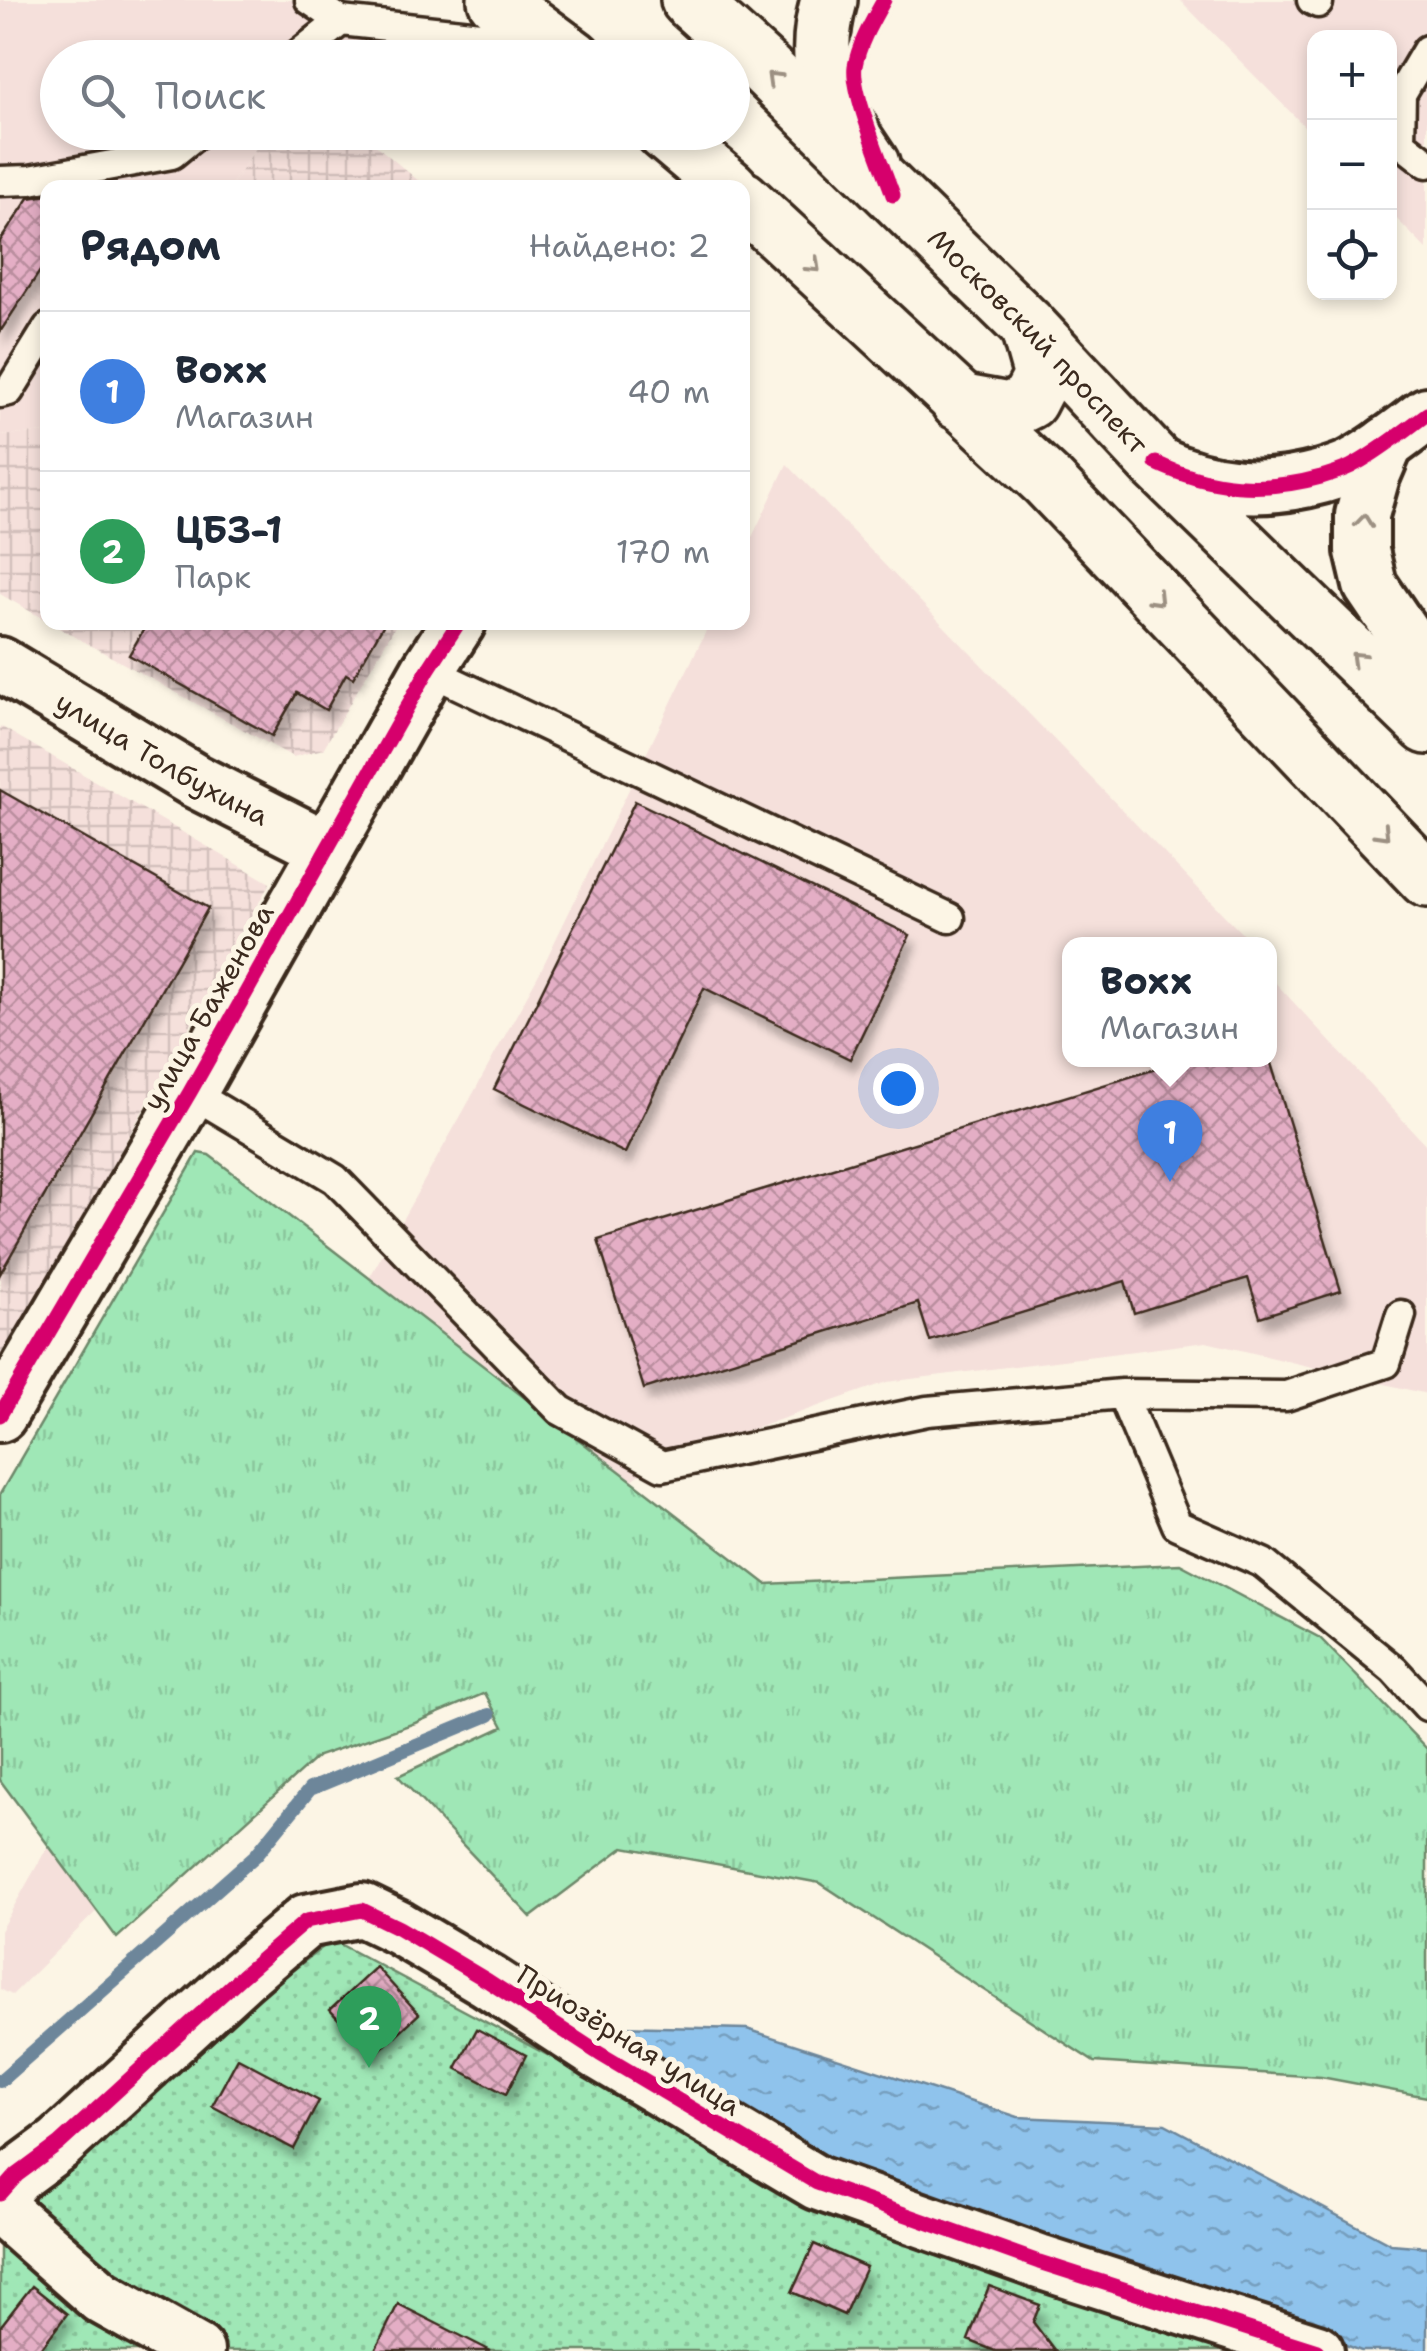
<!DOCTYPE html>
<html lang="ru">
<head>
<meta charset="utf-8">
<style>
	body { margin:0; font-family:"Shantell Sans",sans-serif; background:#f2f2f3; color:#1f2937 }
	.controls { position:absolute; right:30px; top:30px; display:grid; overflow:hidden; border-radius:20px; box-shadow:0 5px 15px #0003 }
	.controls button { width:90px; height:90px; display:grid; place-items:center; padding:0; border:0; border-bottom:2px solid #e0e1e3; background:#fff; color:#1f2937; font:50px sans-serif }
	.you { position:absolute; left:898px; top:1088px; width:35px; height:35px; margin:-25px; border:8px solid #fff; border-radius:50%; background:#1a73e8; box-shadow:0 0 0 15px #1a73e833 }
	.badge { display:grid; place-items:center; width:65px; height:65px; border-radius:50%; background:#c8321e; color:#fff; font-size:32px; font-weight:700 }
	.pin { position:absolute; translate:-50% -82px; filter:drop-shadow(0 2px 5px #0008) }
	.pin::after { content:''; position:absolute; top:52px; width:35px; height:30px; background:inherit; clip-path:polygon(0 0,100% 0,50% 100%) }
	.popup { position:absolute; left:1062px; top:937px; width:215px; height:130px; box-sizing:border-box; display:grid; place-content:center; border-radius:20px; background:#fff; filter:drop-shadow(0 2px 8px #0005); font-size:32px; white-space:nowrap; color:#747a83 }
	.popup b { font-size:38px; color:#1f2937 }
	.popup::after { content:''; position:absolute; left:50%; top:100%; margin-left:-20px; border:20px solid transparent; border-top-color:#fff }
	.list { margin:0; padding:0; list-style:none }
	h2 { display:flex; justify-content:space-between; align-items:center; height:130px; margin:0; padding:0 40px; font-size:42px }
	h2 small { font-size:32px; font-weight:400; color:#747a83 }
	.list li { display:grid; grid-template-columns:65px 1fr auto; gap:30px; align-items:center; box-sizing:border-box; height:160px; padding:0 40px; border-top:2px solid #e0e1e3 }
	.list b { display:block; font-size:38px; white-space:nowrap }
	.list p { margin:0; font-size:32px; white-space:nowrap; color:#747a83 }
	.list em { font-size:32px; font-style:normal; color:#747a83 }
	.icon { flex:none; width:55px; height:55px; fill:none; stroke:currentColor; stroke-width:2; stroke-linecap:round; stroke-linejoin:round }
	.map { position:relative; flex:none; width:1427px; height:2351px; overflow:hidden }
	.search { position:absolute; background:#fff; box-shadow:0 5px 15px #0003; left:40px; top:40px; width:710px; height:110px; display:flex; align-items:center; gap:25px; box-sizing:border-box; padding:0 35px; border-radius:55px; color:#747a83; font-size:38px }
	.panel { position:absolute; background:#fff; box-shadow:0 5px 15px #0003; left:40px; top:180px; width:710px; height:450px; border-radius:20px }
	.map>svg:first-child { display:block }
	.built { fill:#f5e0db }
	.industrial { fill:url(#industrial-grid) }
	.grass { fill:url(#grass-tufts); stroke:#6d886a; stroke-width:2.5 }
	.park { fill:url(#park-dots); stroke:#6d886a; stroke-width:2.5 }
	.water { fill:url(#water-ripples); stroke:#6d869a; stroke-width:2.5 }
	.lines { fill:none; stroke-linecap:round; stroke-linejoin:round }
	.stream { stroke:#6d869a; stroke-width:14 }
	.building { fill:url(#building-cross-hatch); stroke:#3b2a1e; stroke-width:2.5; filter:url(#shadow) }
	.lane-casing { stroke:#3b2a1e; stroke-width:35 }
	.street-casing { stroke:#3b2a1e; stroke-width:60 }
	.secondary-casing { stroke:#3b2a1e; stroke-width:62 }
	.primary-casing { stroke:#3b2a1e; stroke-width:62 }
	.lane { stroke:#fcf5e5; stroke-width:28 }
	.street { stroke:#fcf5e5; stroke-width:52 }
	.secondary { stroke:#fcf5e5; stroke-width:55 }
	.primary { stroke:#fcf5e5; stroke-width:55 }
	.cycleway-casing { stroke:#fcf5e5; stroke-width:21 }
	.cycleway { stroke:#d6006c; stroke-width:15 }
	.oneway { stroke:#9c9082 }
	.labels { text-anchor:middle; stroke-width:10; stroke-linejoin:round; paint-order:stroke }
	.street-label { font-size:28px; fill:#3b2a1e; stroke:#fcf5e5 }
</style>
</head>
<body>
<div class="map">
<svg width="1427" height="2351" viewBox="0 0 1427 2351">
	<defs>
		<pattern id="industrial-grid" width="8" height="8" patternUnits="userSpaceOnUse" patternTransform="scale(2.5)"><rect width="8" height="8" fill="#f5e0db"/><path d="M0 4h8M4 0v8" fill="none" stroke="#d3c0bc"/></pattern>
		<pattern id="grass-tufts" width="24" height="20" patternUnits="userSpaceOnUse" patternTransform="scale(2.5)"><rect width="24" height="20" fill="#9fe7b6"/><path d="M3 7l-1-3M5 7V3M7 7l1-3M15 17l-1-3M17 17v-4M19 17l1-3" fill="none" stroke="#8ac69c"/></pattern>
		<pattern id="park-dots" width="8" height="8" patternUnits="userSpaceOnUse" patternTransform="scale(2.5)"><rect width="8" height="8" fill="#9fe7b6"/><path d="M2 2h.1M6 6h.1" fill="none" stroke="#8ac69c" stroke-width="1.8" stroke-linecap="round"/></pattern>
		<pattern id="water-ripples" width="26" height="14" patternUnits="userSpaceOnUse" patternTransform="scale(2.5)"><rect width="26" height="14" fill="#8fc3ec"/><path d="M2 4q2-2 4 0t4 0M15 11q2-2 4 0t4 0" fill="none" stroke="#769fbf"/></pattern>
		<pattern id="building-cross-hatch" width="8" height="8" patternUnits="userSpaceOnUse" patternTransform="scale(2.5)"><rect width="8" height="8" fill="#e4aec5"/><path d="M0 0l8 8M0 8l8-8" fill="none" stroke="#ba8e9f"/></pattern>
		<filter id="shadow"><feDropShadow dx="6" dy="11" stdDeviation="5" flood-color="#0004"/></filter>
	</defs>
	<rect width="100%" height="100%" fill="#fcf5e5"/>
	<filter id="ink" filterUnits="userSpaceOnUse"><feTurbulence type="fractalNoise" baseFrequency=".01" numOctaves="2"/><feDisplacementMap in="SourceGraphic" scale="20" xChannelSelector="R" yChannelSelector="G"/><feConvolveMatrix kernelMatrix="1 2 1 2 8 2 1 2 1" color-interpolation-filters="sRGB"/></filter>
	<g filter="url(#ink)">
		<!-- built -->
		<path class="built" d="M0,0H341L418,52L395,58H58V132L266,133L230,187L48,188L47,432L0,436Z
			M1180,0H1427V250L1390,212V38H1314V136Z
			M787,464L1252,944H1070V1060H1270V977L1427,1146V1394L1206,1342L887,1382L656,1463L279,1730L12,1995L0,1989V1931L463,1112L540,972L710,623L742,622L743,556Z"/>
		<!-- industrial -->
		<path class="industrial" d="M266,133H361L426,187H230Z
			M47,432H48L47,621L0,594V436Z
			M50,623H397L323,749L293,757Z
			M0,726L270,883L0,1366Z"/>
		<!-- grass -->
		<path class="grass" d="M198,1153L209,1155L237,1176L766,1584L1180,1564L1320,1638L1427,1749V2097L1321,2077L1094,2062L820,1883L624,1847L531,1917L398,1776L503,1727L485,1693L415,1723L318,1756L117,1938L0,1780V1494Z"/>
		<!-- park -->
		<path class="park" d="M332,1940L840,2211L1067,2299L1232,2351H0V2196Z"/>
		<!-- water -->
		<path class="water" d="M615,2026L747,2029L1018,2117L1165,2124L1391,2244L1427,2247V2351H1361L1270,2315L795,2165Z"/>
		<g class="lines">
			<!-- stream -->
			<path class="stream" d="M0,2081L256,1855L310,1789L489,1715"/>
		</g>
		<!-- building -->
		<path class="building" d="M48,195V259L0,332V241L29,198Z
			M148,622H385L353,678L346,674L326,710L297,693L272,736L129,655Z
			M0,790L208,908L0,1274Z
			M635,801L910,935L850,1059L704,988L625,1153L494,1089Z
			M1185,1060H1270L1341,1291L1260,1317L1248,1278L1134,1313L1125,1281L930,1341L918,1303L644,1389L598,1240Z
			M376,1967L419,2014L373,2056L330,2010Z
			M477,2029L526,2055L506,2094L456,2068Z
			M238,2058L319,2101L294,2149L212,2106Z
			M814,2244L866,2267L844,2315L792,2292Z
			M32,2286L67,2314L39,2351H0V2327Z
			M989,2286L1040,2305L1033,2322L1055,2351H995L968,2340Z
			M398,2304L491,2351H375Z"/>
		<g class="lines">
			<!-- lane casing -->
			<g class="lane-casing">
				<path id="lane" d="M310,0L341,21L536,42
					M1312,0L1318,3
					M1427,50L1401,94L1400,142L1427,163
					M294,58L341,21
					M0,181L30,180L172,154L199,132
					M0,393L9,391L48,328
					M428,670L950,918
					M190,1092L335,1179L560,1410L662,1466L927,1411L1122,1394L1177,1525L1263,1563L1394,1670L1427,1706
					M1122,1394L1286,1396L1386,1363L1401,1315"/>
			</g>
			<!-- street casing -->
			<g class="street-casing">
				<g id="street">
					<path d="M1387,443L1373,476L1362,515V551L1370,585L1427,669"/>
					<path d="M1156,463C1211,489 1263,493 1321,477C1334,473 1346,470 1357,463C1382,449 1404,431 1427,414"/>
					<path id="s1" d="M0,664L195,781L327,848"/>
					<path d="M0,1415L190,1092L428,670L459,622"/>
					<path d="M0,2194L17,2175L59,2144L242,1976L306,1921L362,1910L399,1928L488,1981L600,2054L817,2183L1039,2262L1317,2351"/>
					<path d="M0,2208L101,2297L197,2351"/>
				</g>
			</g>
			<!-- secondary casing -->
			<g class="secondary-casing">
				<path id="secondary" d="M829,0C823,22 819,48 824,71C832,102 853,139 871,164"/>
			</g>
			<!-- primary casing -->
			<g class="primary-casing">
				<g id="primary">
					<path d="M496,0L574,58"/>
					<path id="s2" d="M689,0L761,65L1028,326L1156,463L1427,726"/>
					<path d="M664,132L730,188"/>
					<path d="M742,199L1047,481L1427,879"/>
					<path d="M959,402L1009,411L1029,401L1042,376L1028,326"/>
				</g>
			</g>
			<!-- lane -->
			<use href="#lane" class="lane"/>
			<!-- street -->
			<use href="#street" class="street"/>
			<!-- secondary -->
			<use href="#secondary" class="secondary"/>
			<!-- primary -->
			<use href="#primary" class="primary"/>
			<!-- cycleway casing -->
			<g class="cycleway-casing">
				<path id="cycleway" d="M884,0C873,20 859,43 855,66C851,92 883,166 893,195
					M1156,463C1211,489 1263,493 1321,477C1334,473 1346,470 1357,463C1382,449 1404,431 1427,414
					M0,1415L190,1092L428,670L459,622
					M0,2194L17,2175L59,2144L242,1976L306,1921L362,1910L399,1928L488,1981L600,2054L817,2183L1039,2262L1317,2351"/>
			</g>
			<!-- cycleway -->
			<use href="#cycleway" class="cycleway"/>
		</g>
		<!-- one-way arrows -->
		<defs><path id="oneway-chevron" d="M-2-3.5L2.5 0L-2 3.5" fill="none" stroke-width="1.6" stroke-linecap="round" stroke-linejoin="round" transform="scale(2.5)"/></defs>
		<g class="oneway">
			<use href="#oneway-chevron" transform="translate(773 78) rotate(-136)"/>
			<use href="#oneway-chevron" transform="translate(814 266) rotate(43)"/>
			<use href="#oneway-chevron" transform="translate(1364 521) rotate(-84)"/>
			<use href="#oneway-chevron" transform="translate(1157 599) rotate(46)"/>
			<use href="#oneway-chevron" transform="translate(1357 658) rotate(-136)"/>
			<use href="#oneway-chevron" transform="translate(1383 833) rotate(46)"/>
		</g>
	</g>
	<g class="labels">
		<!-- street labels -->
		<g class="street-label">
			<text dy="10" stroke="none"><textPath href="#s2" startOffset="488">Московский проспект</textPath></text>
			<text dy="10" stroke="none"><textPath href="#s1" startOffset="188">улица Толбухина</textPath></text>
			<text transform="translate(208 1007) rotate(-60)" y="10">улица Баженова</text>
			<text transform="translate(629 2040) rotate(32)" y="10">Приозёрная улица</text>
		</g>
	</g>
</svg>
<div class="controls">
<button>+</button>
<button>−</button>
<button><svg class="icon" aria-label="locate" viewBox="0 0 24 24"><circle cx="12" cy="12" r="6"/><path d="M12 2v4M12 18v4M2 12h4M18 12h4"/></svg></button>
</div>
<div class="you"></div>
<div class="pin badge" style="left:1170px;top:1182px;background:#3f7fe0">1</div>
<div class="popup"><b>Boxx</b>Магазин</div>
<div class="pin badge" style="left:369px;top:2068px;background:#2e9e5b">2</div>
<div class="search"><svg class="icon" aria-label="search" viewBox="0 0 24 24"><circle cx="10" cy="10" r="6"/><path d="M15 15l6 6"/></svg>Поиск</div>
<section class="panel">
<h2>Рядом<small>Найдено: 2</small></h2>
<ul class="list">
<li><span class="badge" style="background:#3f7fe0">1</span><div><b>Boxx</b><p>Магазин</p></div><em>40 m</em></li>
<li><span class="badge" style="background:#2e9e5b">2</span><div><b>ЦБЗ-1</b><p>Парк</p></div><em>170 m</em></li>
</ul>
</section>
</div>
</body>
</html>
